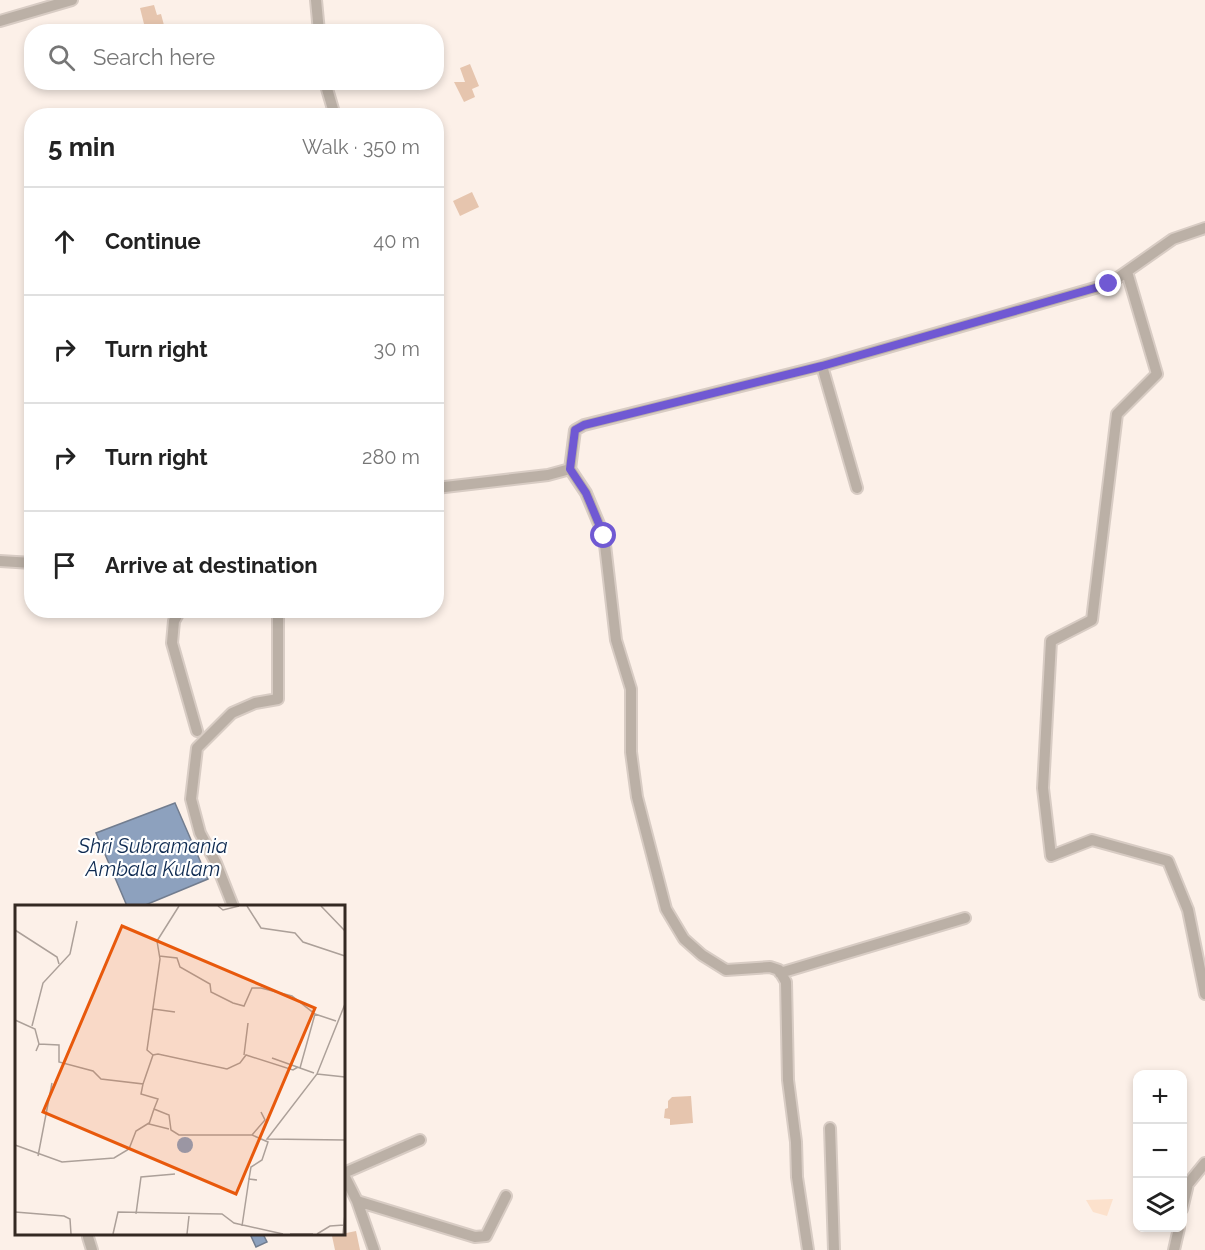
<!DOCTYPE html>
<html lang="en">
<head>
<meta charset="utf-8">
<style>
	body { margin:0; font-family:Raleway,sans-serif; background:#f6f6f6; color:#222 }
	.controls { position:absolute; right:18px; bottom:18px; display:grid; overflow:hidden; border-radius:12px; box-shadow:0 3px 9px #0003 }
	.controls button { width:54px; height:54px; display:grid; place-items:center; padding:0; border:0; border-bottom:2px solid #e0e0e0; background:#fff; color:#222; font:30px sans-serif }
	.stop { position:absolute; width:18px; height:18px; margin:-14px; border:4px solid #7059d3; border-radius:50%; background:#fff }
	.stop.end { background:#7059d3; border-color:#fff; box-shadow:0 2px 6px #0008 }
	.list { margin:0; padding:0; list-style:none }
	h2 { display:flex; justify-content:space-between; align-items:center; height:78px; margin:0; padding:0 24px; font-size:26px }
	h2 small { font-size:20px; font-weight:400; color:#767676 }
	.list li { display:grid; grid-template-columns:39px 1fr auto; gap:18px; align-items:center; box-sizing:border-box; height:108px; padding:0 24px; border-top:2px solid #e0e0e0 }
	.list b { display:block; font-size:22px; white-space:nowrap }
	.list em { font-size:20px; font-style:normal; color:#767676 }
	.icon { flex:none; width:33px; height:33px; fill:none; stroke:currentColor; stroke-width:2; stroke-linecap:round; stroke-linejoin:round }
	.map { position:relative; flex:none; width:1205px; height:1250px; overflow:hidden }
	.search { position:absolute; background:#fff; box-shadow:0 3px 9px #0003; left:24px; top:24px; width:420px; height:66px; display:flex; align-items:center; gap:15px; box-sizing:border-box; padding:0 21px; border-radius:24px; color:#767676; font-size:22px }
	.panel { position:absolute; background:#fff; box-shadow:0 3px 9px #0003; left:24px; top:108px; width:420px; height:510px; border-radius:24px }
	.map>svg:first-child { display:block }
	.built { fill:#fce1cc }
	.water { fill:#8da1be; stroke:#727d8f; stroke-width:1.5 }
	.building { fill:#e6c5ae }
	.lines { fill:none; stroke-linecap:round; stroke-linejoin:round }
	.minor-casing { stroke:#d8ccc4; stroke-width:14 }
	.minor { stroke:#bbb0a6; stroke-width:10 }
	.route { stroke:#7059d3; stroke-width:8 }
	.labels { text-anchor:middle; stroke-width:4.5; stroke-linejoin:round; paint-order:stroke }
	.water-label { font-size:20px; font-style:italic; fill:#0e2a51; stroke:#fff }
	.inset-road { fill:none; stroke:#aca099; stroke-width:1.5 }
	.view { fill:#e8590c; fill-opacity:0.15; stroke:#e8590c; stroke-width:3 }
	.inset-edge { fill:none; stroke:#342922; stroke-width:3 }
</style>
</head>
<body>
<div class="map">
<svg width="1205" height="1250" viewBox="0 0 1205 1250">
	<rect width="100%" height="100%" fill="#fcf0e8"/>
	<!-- built -->
	<path class="built" d="M1113,1199L1107,1216L1093,1212L1086,1200Z"/>
	<!-- water -->
	<path class="water" d="M175,803L208,879L143,906H127L96,833Z
		M250,1234H263L267,1242L256,1247Z"/>
	<!-- building -->
	<path class="building" d="M154,5L157,15L161,14L165,29L146,32L140,8Z
		M470,64L479,86L472,89L475,97L464,102L454,82H465L460,68Z
		M472,192L479,207L460,216L453,201Z
		M691,1096L693,1123L670,1125V1119L664,1118L665,1109L668,1108V1101L672,1097Z
		M356,1231L360,1250H335L332,1236Z"/>
	<g class="lines">
		<!-- minor casing -->
		<g class="minor-casing">
			<path id="minor" d="M316,0L319,32
				M0,21L72,0
				M325,82L335,116
				M1127,272L1157,374L1117,414L1092,620L1051,641L1043,788L1051,856L1092,840L1168,861L1188,910L1205,994
				M822,366L857,488
				M570,469L575,430L584,425L822,366L1109,284L1173,239L1205,228
				M436,488L548,475L570,469L586,493L604,536L616,640L631,689V752L637,797L666,909L684,939L702,955L726,970L770,967L779,970L786,982L788,1080L796,1142L797,1177L808,1250
				M0,561L32,563
				M182,610L179,612L174,621L172,643L197,731
				M233,906L216,863L200,833L191,799L197,748L232,713L255,703L278,699V610
				M780,973L965,918
				M830,1128L834,1250
				M344,1173L420,1140
				M344,1175L357,1201
				M1182,1209L1188,1184L1205,1163
				M88,1237L92,1250
				M374,1250L357,1201L475,1237L486,1236L506,1196
				M1174,1250L1179,1228"/>
		</g>
		<!-- minor -->
		<use href="#minor" class="minor"/>
	</g>
	<g class="lines">
		<!-- route -->
		<path class="route" d="M604,536L586,493L570,469L575,430L584,425L822,366L1109,284"/>
	</g>
	<g class="labels">
		<!-- water labels -->
		<g class="water-label">
			<text x="153" y="853">Shri Subramania<tspan x="153" dy="23">Ambala Kulam</tspan></text>
		</g>
	</g>
	<!-- overview -->
	<g transform="translate(15 905)">
		<rect width="330" height="330" fill="#fcf0e8"/>
		<path d="M162 240a8 8 0 1 1 16 0a8 8 0 1 1-16 0Z" fill="#8da1be"/>
		<path class="inset-road" d="M203,1L208,5L224,1M232,1L246,23L280,28L288,37L330,51M306,1L330,26M0,25L42,52L44,59M144,51L162,53L165,62L195,79L196,87L218,98L229,101L237,83H246L277,91L300,109L321,116M330,99L302,169L252,234L330,235M138,104L160,107M0,115L20,124L24,139M17,121L28,78L55,49L62,16M21,146L24,139L44,140V157L78,166L86,174L128,179L126,189L143,194L139,204L154,210L156,225L164,230H237M138,150L132,145L145,54L142,36L164,1M229,150L233,118M257,153L299,168M285,163L300,109M302,169L330,172M128,179L138,150L143,149L212,164L225,158L231,150L278,165L283,162M139,204L134,219L154,224M0,240L47,257L99,253L114,244L121,226L134,218M23,251L37,178M234,274L236,262L247,255L253,237L237,230L250,215L246,207M0,307L49,311L55,314L56,329M121,309L126,272L160,269M227,321L234,274L242,275M98,329L103,307L207,309L219,318L268,329M172,329L174,311M275,329H298M302,329L315,321L329,320M328,329L330,309"/>
		<path class="view" d="M107,21L300,103L221,289L28,207Z"/>
		<rect width="330" height="330" class="inset-edge"/>
	</g>
</svg>
<div class="controls">
<button>+</button>
<button>−</button>
<button><svg class="icon" aria-label="layers" viewBox="0 0 24 24"><path d="M12 4l9 5-9 5-9-5zM3 14l9 5 9-5"/></svg></button>
</div>
<div class="stop" style="left:604px;top:536px"></div>
<div class="stop end" style="left:1109px;top:284px"></div>
<div class="search"><svg class="icon" aria-label="search" viewBox="0 0 24 24"><circle cx="10" cy="10" r="6"/><path d="M15 15l6 6"/></svg>Search here</div>
<section class="panel">
<h2>5 min<small>Walk · 350 m</small></h2>
<ul class="list">
<li><svg class="icon" aria-label="ahead" viewBox="0 0 24 24"><path d="M12 20V5M6 11l6-6 6 6"/></svg><div><b>Continue</b></div><em>40 m</em></li>
<li><svg class="icon" aria-label="right" viewBox="0 0 24 24"><path d="M7 20v-9h11M14 6l5 5-5 5"/></svg><div><b>Turn right</b></div><em>30 m</em></li>
<li><svg class="icon" aria-label="right" viewBox="0 0 24 24"><path d="M7 20v-9h11M14 6l5 5-5 5"/></svg><div><b>Turn right</b></div><em>280 m</em></li>
<li><svg class="icon" aria-label="arrive" viewBox="0 0 24 24"><path d="M6 21V4h12l-3 4 3 4H6"/></svg><div><b>Arrive at destination</b></div></li>
</ul>
</section>
</div>
</body>
</html>
